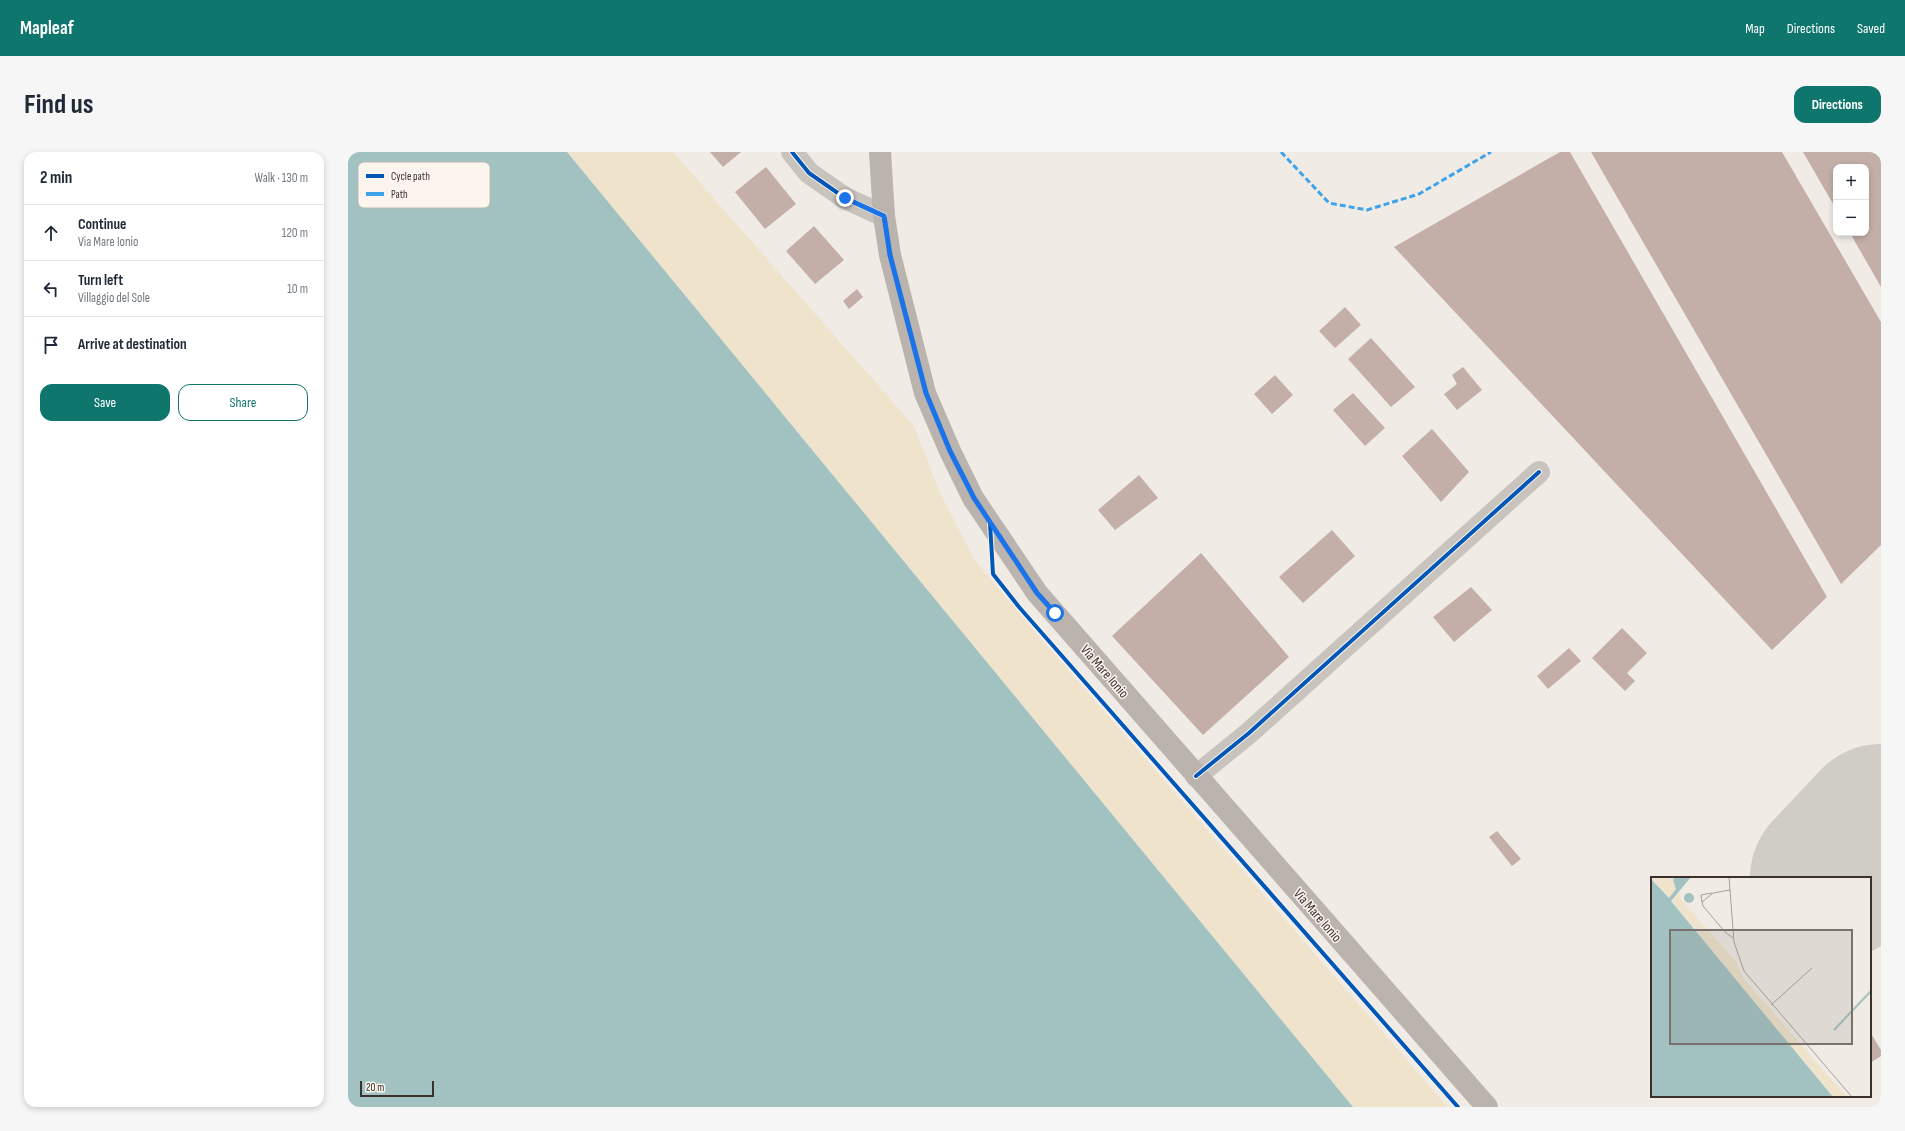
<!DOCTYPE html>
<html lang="en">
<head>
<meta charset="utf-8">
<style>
	body { margin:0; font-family:"Sofia Sans Condensed",sans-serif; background:#f6f6f7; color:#1f2937 }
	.controls { position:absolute; right:12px; top:12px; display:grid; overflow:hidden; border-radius:8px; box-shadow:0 2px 6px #0003 }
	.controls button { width:36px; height:36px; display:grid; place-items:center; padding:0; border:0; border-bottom:1px solid #e0e1e3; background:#fff; color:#1f2937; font:20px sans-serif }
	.scale { position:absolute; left:12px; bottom:10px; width:74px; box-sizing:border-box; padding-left:4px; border:2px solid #3b302b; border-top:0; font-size:11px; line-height:14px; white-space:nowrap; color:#3b302b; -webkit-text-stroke:3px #fbf5ee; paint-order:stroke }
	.stop { position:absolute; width:12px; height:12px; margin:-9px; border:3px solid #1a73e8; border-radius:50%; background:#fff }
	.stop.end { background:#1a73e8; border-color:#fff; box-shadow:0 1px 4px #0008 }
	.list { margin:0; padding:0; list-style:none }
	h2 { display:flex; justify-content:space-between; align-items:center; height:52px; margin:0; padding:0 16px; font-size:17px }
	h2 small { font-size:13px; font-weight:400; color:#747a83 }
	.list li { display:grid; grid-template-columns:26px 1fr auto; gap:12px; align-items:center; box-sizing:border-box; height:56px; padding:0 16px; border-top:1px solid #e0e1e3 }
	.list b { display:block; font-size:15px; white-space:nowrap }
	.list p { margin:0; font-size:13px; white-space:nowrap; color:#747a83 }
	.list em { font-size:13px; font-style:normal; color:#747a83 }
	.actions { display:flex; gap:8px; padding:12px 16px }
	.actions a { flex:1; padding:9px 0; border:1px solid #0f766e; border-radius:12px; text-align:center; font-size:14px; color:#0f766e }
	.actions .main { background:#0f766e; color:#fff }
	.icon { flex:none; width:22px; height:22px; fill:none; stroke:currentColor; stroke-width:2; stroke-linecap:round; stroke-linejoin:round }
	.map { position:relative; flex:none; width:1533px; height:955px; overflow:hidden; border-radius:12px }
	header { display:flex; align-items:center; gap:24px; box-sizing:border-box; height:56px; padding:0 20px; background:#0f766e; color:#fff }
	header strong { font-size:19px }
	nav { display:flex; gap:22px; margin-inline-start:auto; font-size:14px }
	.intro { display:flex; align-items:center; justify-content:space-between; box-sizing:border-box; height:96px; padding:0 24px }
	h1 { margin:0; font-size:28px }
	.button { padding:10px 18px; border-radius:12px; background:#0f766e; color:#fff; font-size:14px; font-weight:700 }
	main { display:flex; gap:24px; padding:0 24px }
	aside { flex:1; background:#fff; border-radius:12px; box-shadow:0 2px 6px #0003 }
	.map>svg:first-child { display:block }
	.sand { fill:#efe3cc }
	.water { fill:#a1c2c1 }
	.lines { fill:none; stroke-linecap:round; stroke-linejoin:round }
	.runway { stroke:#d0ccc6; stroke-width:166 }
	.building { fill:#c3afa7 }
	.minor { stroke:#c9c3be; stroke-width:22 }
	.secondary { stroke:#bab3ae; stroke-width:22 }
	.quiet { stroke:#3fa3eb; stroke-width:3; stroke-dasharray:6 3; stroke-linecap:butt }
	.cycleway-casing { stroke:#fbf5ee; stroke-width:6 }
	.cycleway { stroke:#0057b8; stroke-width:4 }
	.route { stroke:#1a73e8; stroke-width:5 }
	.labels { text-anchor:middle; stroke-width:3; stroke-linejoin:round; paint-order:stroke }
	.street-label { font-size:14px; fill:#3b302b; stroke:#fbf5ee }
	.inset-river { fill:none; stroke:#a1c2c1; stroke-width:2 }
	.inset-road { fill:none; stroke:#a8a09b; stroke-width:1 }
	.view { fill:#7a716c; fill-opacity:0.15; stroke:#7a716c; stroke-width:2 }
	.inset-edge { fill:none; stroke:#3b302b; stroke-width:2 }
	.key { fill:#fbf5ee; stroke:#c1bab4; stroke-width:1 }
	.key-label { font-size:11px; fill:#3b302b }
</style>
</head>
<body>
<header>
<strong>Mapleaf</strong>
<nav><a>Map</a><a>Directions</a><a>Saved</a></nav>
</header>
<div class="intro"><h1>Find us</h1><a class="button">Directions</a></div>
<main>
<aside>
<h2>2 min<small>Walk · 130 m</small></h2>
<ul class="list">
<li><svg class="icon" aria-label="ahead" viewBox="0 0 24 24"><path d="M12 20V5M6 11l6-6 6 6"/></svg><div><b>Continue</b><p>Via Mare Ionio</p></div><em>120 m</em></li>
<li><svg class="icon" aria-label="left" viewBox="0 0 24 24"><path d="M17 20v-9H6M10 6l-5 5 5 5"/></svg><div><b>Turn left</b><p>Villaggio del Sole</p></div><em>10 m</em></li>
<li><svg class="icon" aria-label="arrive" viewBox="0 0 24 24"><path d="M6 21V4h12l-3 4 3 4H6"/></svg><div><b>Arrive at destination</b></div></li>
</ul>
<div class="actions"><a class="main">Save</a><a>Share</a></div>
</aside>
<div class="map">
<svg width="1533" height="955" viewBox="0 0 1533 955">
	<rect width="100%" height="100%" fill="#f0ebe5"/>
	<!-- sand -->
	<path class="sand" d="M219,0H325L566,274L592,341L626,407L681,473L1100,955H1005Z"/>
	<!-- water -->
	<path class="water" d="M0,0H219L1005,955H0Z"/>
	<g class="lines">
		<!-- runway -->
		<path class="runway" d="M1485,726L1533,675"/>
	</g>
	<!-- building -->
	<path class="building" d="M362,0H393L375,15Z
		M1212,0H1222L1479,445L1424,498L1046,95Z
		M1243,0H1434L1533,170V393L1493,432Z
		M1455,0H1533V135L1502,81H1518V15H1488V57Z
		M418,15L448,52L417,77L387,40Z
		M466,74L496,108L467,132L438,99Z
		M509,137L515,145L501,157L495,149Z
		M997,155L1013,173L987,196L971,179Z
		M1023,186L1067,235L1043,255L1000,207Z
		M1115,215L1134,238L1109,258L1096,242L1109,232L1104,223Z
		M927,223L945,243L924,262L906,242Z
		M1005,241L1037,276L1017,294L985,258Z
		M1084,277L1121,320L1093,350L1054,304Z
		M791,323L810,346L767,378L750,358Z
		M984,378L1007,404L955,451L931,425Z
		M853,401L941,505L855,583L764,484Z
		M1123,435L1144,458L1106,490L1085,465Z
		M1274,476L1299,501L1279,521L1287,529L1277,539L1244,506Z
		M1221,496L1233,509L1200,537L1189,524Z
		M1149,679L1173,707L1164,714L1141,685Z
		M1522,880L1533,898V904L1522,911Z"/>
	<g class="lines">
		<!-- minor -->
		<path class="minor" d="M444,0L461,21L497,46L536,64
			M848,624L901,581L1191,320"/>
		<!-- secondary -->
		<path class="secondary" d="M532,0L536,64L542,103L577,241L602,299L625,346L689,441L1139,955"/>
		<!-- quiet -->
		<path class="quiet" d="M933,0L981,51L1019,58L1071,42L1143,0"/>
		<!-- cycleway casing -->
		<g class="cycleway-casing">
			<path id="cycleway" d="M444,0L461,21L497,46L536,64
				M642,371L645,422L671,455L1110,955
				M848,624L901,581L1191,320"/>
		</g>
		<!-- cycleway -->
		<use href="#cycleway" class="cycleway"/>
	</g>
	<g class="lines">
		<!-- route -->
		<path class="route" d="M497,46L536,64L542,103L578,241L602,299L626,346L689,441L707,461"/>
	</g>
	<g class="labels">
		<!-- street labels -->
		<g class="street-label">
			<text transform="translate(757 519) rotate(49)" y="5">Via Mare Ionio</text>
			<text transform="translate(970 763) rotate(49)" y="5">Via Mare Ionio</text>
		</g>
	</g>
	<!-- overview -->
	<g transform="translate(1303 725)">
		<rect width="220" height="220" fill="#f0ebe5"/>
		<path d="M0,0H24L22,3L25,12L18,21ZM28,14L29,21L86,86L93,102L196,220H182L20,23Z" fill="#efe3cc"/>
		<path d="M24,0H40L20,24L182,220H0V2L18,21L25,12L22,3ZM33 21a5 5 0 1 1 10 0a5 5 0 1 1-10 0Z" fill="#a1c2c1"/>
		<path class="inset-river" d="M183,153L220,114"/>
		<path class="inset-road" d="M78,0L83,65L93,94L201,220M79,13L62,16L51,25L52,29L74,55L82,61M51,25L50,18L61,16M120,128L161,91"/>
		<path class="view" d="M19,53H201V167H19Z"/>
		<rect width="220" height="220" class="inset-edge"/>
	</g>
	<!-- legend -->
	<rect x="10" y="10" width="132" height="46" rx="6" class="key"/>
	<rect x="18" y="22" width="18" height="4" fill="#0057b8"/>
	<rect x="18" y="40" width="18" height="4" fill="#3fa3eb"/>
	<g class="key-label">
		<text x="43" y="28">Cycle path</text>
		<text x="43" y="46">Path</text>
	</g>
</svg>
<div class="controls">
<button>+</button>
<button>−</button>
</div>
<div class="scale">20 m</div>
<div class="stop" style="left:707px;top:461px"></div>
<div class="stop end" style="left:497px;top:46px"></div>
</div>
</main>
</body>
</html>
